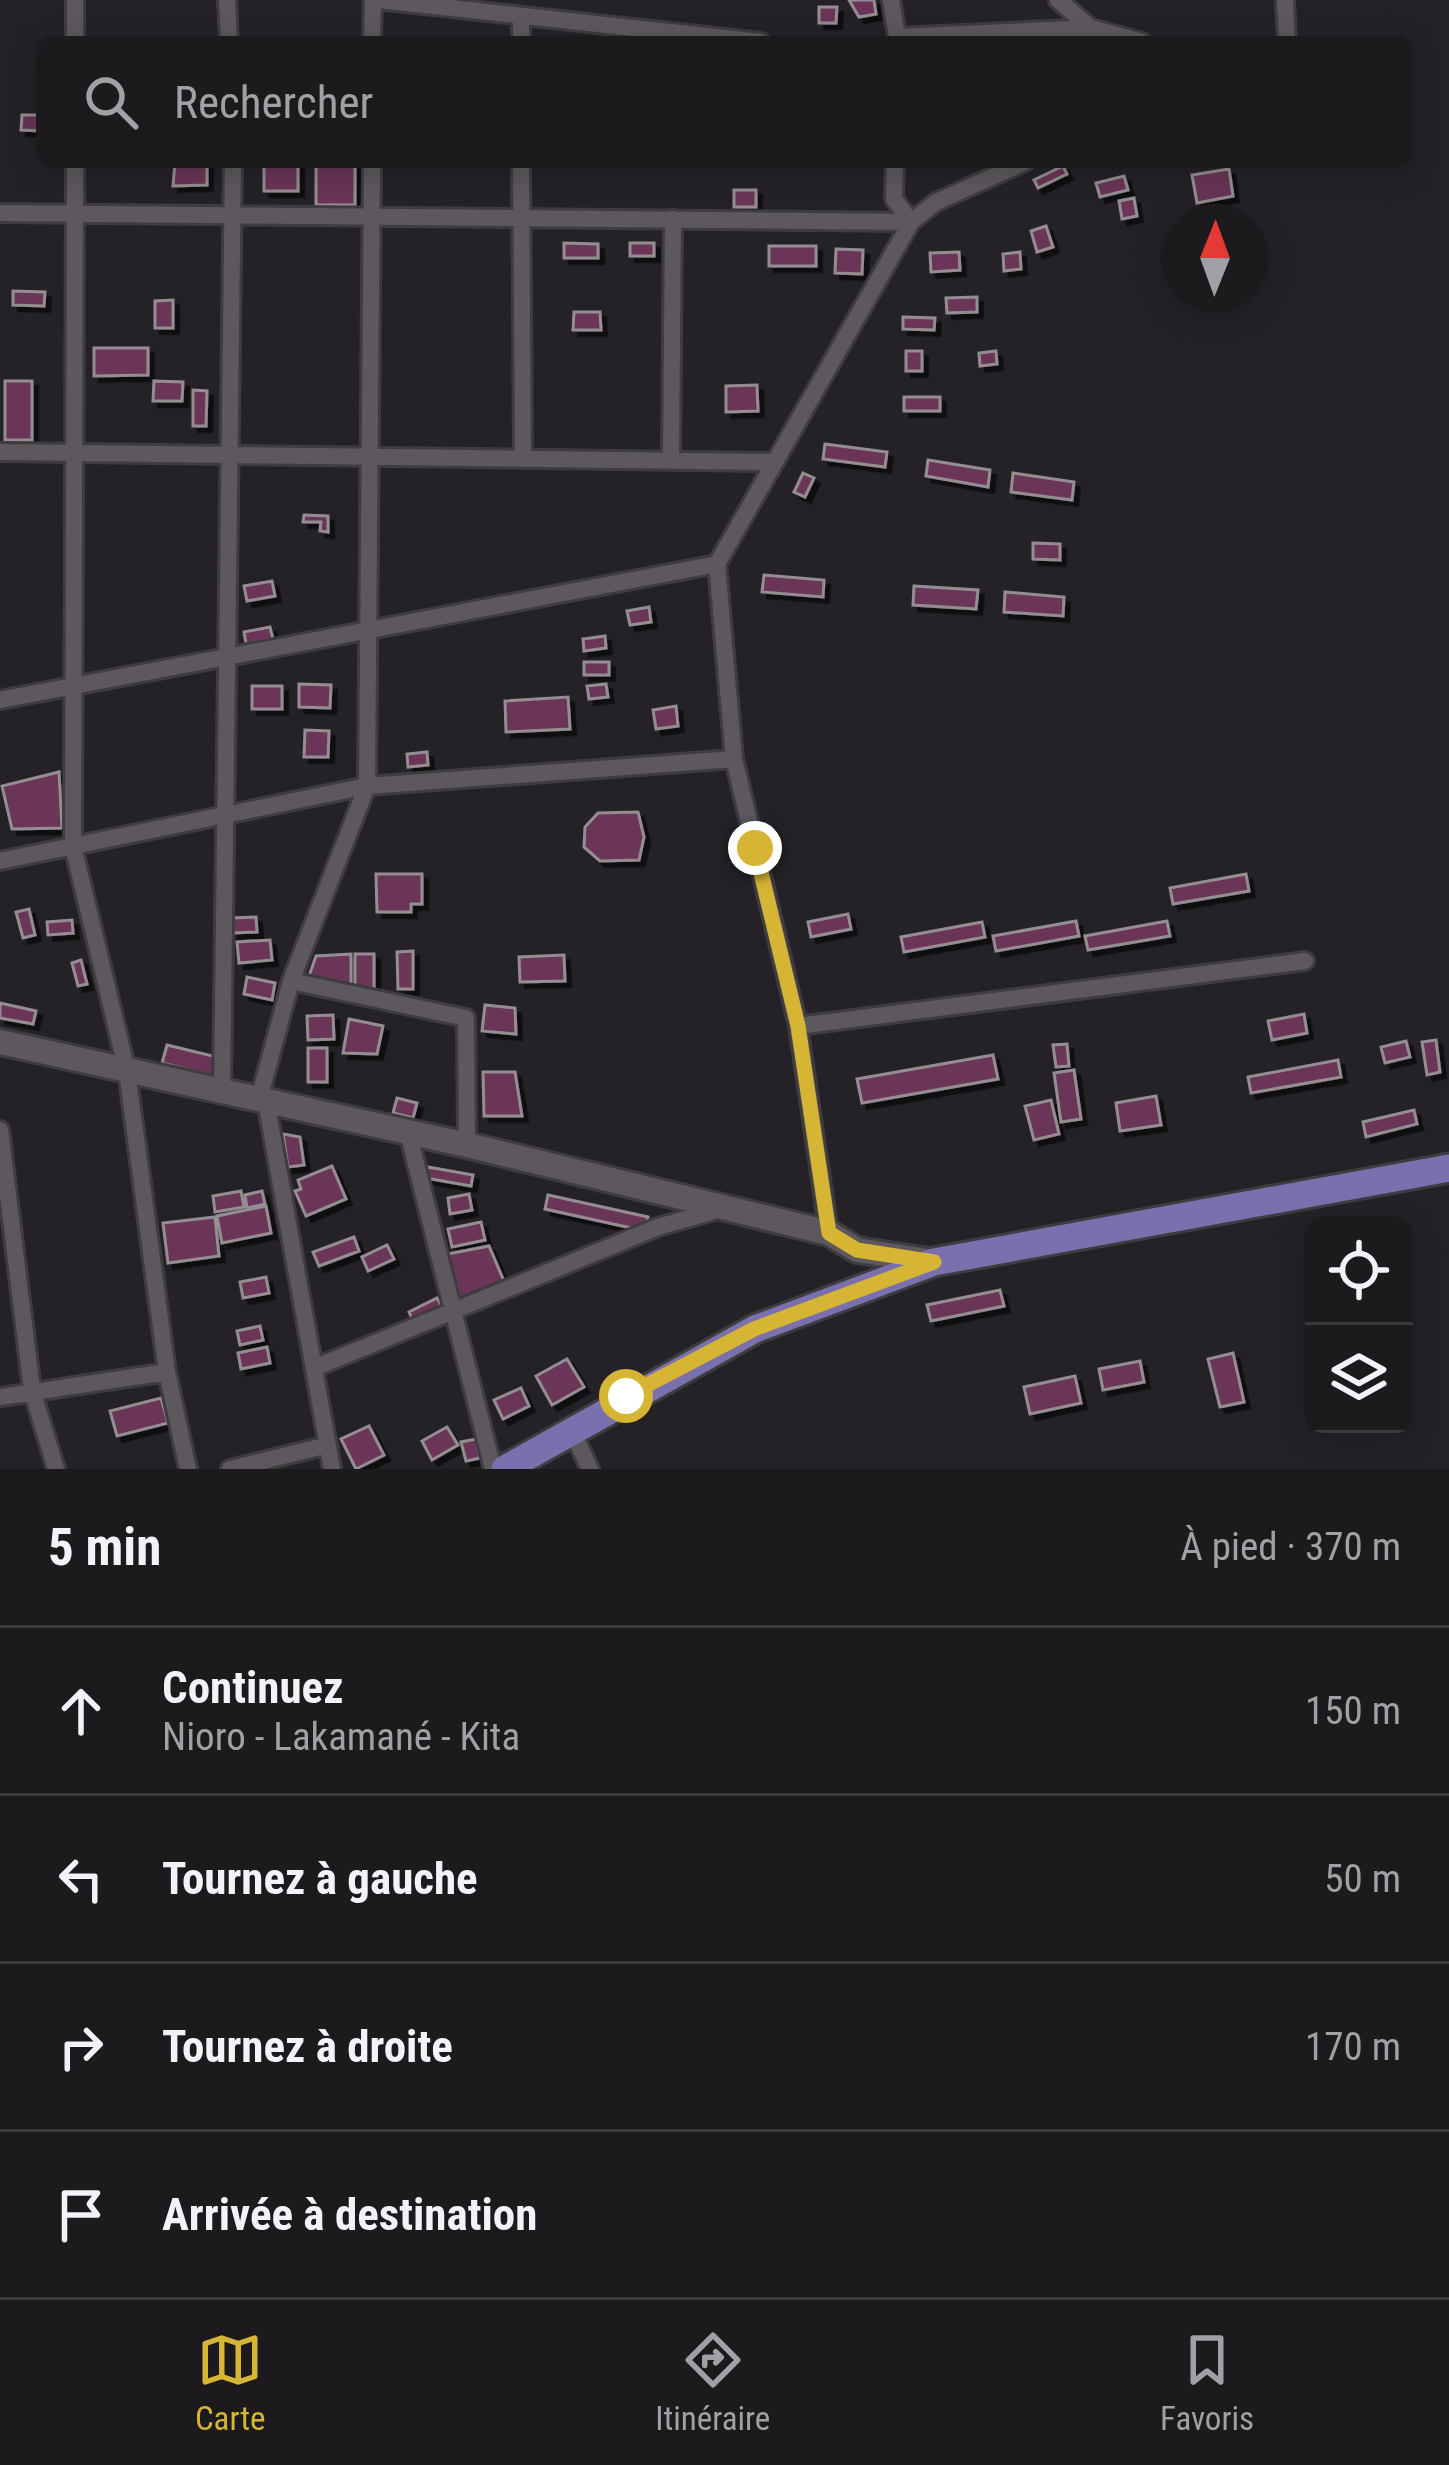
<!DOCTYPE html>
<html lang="fr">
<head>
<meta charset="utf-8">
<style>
	body { margin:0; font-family:"Roboto Condensed",sans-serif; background:#29272a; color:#f1f3f6 }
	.controls { position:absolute; right:36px; bottom:36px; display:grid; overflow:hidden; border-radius:18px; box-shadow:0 6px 30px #0003 }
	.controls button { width:108px; height:108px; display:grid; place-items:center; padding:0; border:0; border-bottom:3px solid #3a383b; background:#1c1a1d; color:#f1f3f6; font:60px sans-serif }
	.compass { position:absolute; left:1161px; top:204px; width:108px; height:108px; border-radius:50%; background:#1c1a1d; box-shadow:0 6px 30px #0003; rotate:1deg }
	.stop { position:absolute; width:36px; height:36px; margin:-27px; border:9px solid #d6b534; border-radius:50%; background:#fff }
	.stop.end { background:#d6b534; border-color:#fff; box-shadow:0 3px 12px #0008 }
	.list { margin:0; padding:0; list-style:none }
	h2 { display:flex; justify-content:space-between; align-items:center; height:156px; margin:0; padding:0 48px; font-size:51px }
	h2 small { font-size:39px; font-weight:400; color:#a0a1a4 }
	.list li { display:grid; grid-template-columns:78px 1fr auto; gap:36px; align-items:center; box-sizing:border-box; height:168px; padding:0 48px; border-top:3px solid #3a383b }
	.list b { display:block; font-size:45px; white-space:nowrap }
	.list p { margin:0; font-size:39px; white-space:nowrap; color:#a0a1a4 }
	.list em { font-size:39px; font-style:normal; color:#a0a1a4 }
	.icon { flex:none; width:66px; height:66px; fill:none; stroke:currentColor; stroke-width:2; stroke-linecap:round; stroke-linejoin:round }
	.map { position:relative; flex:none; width:1449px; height:1469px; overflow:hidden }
	.search { position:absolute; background:#1c1a1d; box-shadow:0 6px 30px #0003; left:36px; right:36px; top:36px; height:132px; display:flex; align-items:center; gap:30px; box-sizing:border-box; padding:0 42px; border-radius:18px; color:#a0a1a4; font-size:45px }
	.sheet { height:828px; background:#1c1a1d }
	nav { display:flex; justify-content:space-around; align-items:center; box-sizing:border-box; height:168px; border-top:3px solid #3a383b; background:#1c1a1d; font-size:33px; color:#a0a1a4 }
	nav a { display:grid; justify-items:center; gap:6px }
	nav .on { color:#d6b534 }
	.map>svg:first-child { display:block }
	.building { fill:#6a3557; stroke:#948d91; stroke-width:3; filter:url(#shadow) }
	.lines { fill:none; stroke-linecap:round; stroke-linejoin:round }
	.minor-casing { stroke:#3f3c40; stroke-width:22 }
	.secondary-casing { stroke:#3f3c40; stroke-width:30 }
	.primary-casing { stroke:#3f3c40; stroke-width:33 }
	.minor { stroke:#5c585d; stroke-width:16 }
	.secondary { stroke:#5c585d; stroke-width:24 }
	.primary { stroke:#7970ad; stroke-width:27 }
	.route { stroke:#d6b534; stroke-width:15 }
</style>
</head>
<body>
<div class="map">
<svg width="1449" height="1469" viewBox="0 0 1449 1469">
	<defs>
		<filter id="shadow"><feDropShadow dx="5.5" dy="5.5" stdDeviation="0" flood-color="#0009"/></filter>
	</defs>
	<rect width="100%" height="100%" fill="#252227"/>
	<!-- building -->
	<path class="building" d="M849,0H874L876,14L859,17Z
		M819,7H837L836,23H819Z
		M22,115H42V131L21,130Z
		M175,162H207V185L173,186Z
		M264,162H298V191H264Z
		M316,162H355V205H316Z
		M1063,166L1067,174L1038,188L1034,180Z
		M1229,169L1233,196L1197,203L1192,175Z
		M1124,176L1128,190L1100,197L1096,183Z
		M734,190H756V207H734Z
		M1134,198L1137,216L1122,219L1119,201Z
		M1046,226L1053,247L1037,252L1031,231Z
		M564,243L598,244V258H564Z
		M630,243H654V256H630Z
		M769,246H816V266H769Z
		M836,249L863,250L862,274L835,273Z
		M959,252L960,270L931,272L930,253Z
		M1020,252L1021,269L1004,271L1003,254Z
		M13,291L45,292L44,306L13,305Z
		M977,297V312L947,313L946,298Z
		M173,300V328H155V301Z
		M574,312H600L601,330H573Z
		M903,317L935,318L934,330L903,329Z
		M94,348H148V375L94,376Z
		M906,351H922V371H906Z
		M996,351L997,364L980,366L979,353Z
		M5,381H32V440H5Z
		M154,381L183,382L182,401H153Z
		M757,385L758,411L726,412V386Z
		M193,390L207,391L206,426H193Z
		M904,397H940V411H904Z
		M825,444L887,452L885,467L823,459Z
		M928,460L990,470L988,487L926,476Z
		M803,473L814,478L805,497L794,492Z
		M1013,473L1074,482L1072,500L1011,492Z
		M304,515L328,516V532L320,531L321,522H303Z
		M1033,543L1060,544V560L1033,559Z
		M764,575L824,580L823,597L762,592Z
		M272,581L275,596L247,601L244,586Z
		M914,586L978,590L976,609L913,605Z
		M1005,592L1064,597L1063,616L1004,612Z
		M649,607L651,622L630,625L627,611Z
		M270,627L273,639L246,644L244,632Z
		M605,636L606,648L584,651L583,639Z
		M584,662H609V675H584Z
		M299,684L331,685L330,708L299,707Z
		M606,684L608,697L589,699L587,686Z
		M252,686H282V709H252Z
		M568,697L570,729L506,732L505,701Z
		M676,706L678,726L656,729L653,710Z
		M305,730L329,731L328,757H304Z
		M427,752L428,765L408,767L407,754Z
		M59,772L62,828L12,829L2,786Z
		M638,812L644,837L639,860L600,861L584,847L585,827L598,813Z
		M376,874H422V904H411V912H377Z
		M1246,874L1249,891L1173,904L1170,888Z
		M29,909L35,935L23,938L16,912Z
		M848,914L851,929L811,937L808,922Z
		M256,917L257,932L233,933L232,918Z
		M72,920L73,933L48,935L47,922Z
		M1076,921L1079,936L996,951L993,936Z
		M1167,921L1170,936L1088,950L1085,936Z
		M982,922L985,937L904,952L901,937Z
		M270,940L272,960L239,963L237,942Z
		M413,951V989H398L397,952Z
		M351,954V984L308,979L316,956Z
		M355,954H374V989H355Z
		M564,955L565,981L520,982L519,957Z
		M81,960L87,984L78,986L72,963Z
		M247,977L275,983L272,1000L244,994Z
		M0,1003L36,1011L33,1024L0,1018Z
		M485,1005L515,1008L516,1034L482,1031Z
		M1304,1014L1307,1033L1272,1040L1268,1021Z
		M333,1015L334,1039L308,1040L307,1016Z
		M349,1019L383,1026L377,1054L343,1053Z
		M1436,1040L1440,1072L1427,1075L1422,1042Z
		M1406,1041L1410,1057L1385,1063L1381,1047Z
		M1067,1044L1069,1066L1056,1067L1053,1045Z
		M167,1045L217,1057L213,1076L162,1063Z
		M308,1048H327V1082H308Z
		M993,1055L998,1079L862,1103L857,1079Z
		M1338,1060L1341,1077L1251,1093L1248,1077Z
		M1074,1070L1081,1119L1061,1122L1054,1073Z
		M483,1072H515L522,1116H484Z
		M1156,1096L1161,1125L1120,1131L1116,1103Z
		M397,1098L417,1103L413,1118L393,1113Z
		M1051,1100L1059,1134L1034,1140L1025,1106Z
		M1414,1110L1417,1124L1366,1137L1363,1122Z
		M283,1134L300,1137L304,1165L288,1167Z
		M332,1166L346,1199L306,1216L295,1191L301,1189L298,1180Z
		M428,1167L473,1175L471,1186L426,1178Z
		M241,1191L244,1207L215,1212L213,1196Z
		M262,1191L265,1204L247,1208L245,1195Z
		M469,1194L472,1210L450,1214L448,1198Z
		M548,1195L648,1217L645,1231L545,1209Z
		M266,1206L271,1233L222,1243L217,1216Z
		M215,1217L219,1256L168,1263L163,1223Z
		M481,1222L485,1240L452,1247L448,1229Z
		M354,1237L359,1251L319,1266L313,1252Z
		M387,1245L394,1259L368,1271L362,1257Z
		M489,1246L506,1286L461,1304L448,1254Z
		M266,1277L269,1293L243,1298L240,1282Z
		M1000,1290L1004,1306L931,1321L927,1305Z
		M437,1298L442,1306L413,1321L409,1312Z
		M260,1326L263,1340L240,1345L237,1331Z
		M267,1347L270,1363L241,1369L238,1353Z
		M1233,1353L1244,1402L1220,1407L1208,1359Z
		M567,1359L584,1387L552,1405L536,1376Z
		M1140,1361L1144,1382L1103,1390L1099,1369Z
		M1075,1376L1081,1403L1030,1414L1024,1387Z
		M521,1388L529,1406L503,1419L494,1400Z
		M161,1398L168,1423L117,1436L110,1411Z
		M369,1426L384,1455L356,1469L341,1439Z
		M447,1427L458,1445L432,1460L422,1441Z
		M476,1439L480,1458L466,1461L461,1442Z"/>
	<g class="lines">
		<!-- minor casing -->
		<g class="minor-casing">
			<path id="minor" d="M227,0L229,42
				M378,0L761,42
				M891,0L898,42
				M1058,0L1091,28
				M1285,0L1287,42
				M521,16V42
				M898,37L1091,28L1142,42
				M75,42V0
				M372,42L373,0
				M75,162L73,846L127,1071L167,1372L188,1469
				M521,162L523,459
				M895,162L894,199L911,222
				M0,213L911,222
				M0,452L773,462
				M671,460L673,219
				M0,700L717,564
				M734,759L798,1026L829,1233
				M0,861L367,786L734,759L717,564L911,222L936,202L1025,162
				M291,981L466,1018L467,1145
				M798,1026L1305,961
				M222,1091L233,162
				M259,1099L291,981L367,786L372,162
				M266,1101L332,1469
				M0,1130L32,1390L56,1469
				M408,1132L493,1469
				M314,1368L658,1227L721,1209
				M0,1397L167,1372
				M571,1429L590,1469
				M230,1469L328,1445"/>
		</g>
		<!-- secondary casing -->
		<g class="secondary-casing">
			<path id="secondary" d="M0,1042L467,1145L829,1233L857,1250L934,1262"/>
		</g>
		<!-- primary casing -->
		<g class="primary-casing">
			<path id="primary" d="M505,1469L755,1329L934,1262L1449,1168"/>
		</g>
		<!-- minor -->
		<use href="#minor" class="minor"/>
		<!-- secondary -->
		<use href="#secondary" class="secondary"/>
		<!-- primary -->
		<use href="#primary" class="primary"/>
	</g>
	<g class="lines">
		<!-- route -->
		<path class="route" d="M626,1396L754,1329L934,1262L857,1250L829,1233L798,1026L755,848"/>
	</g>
</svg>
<div class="controls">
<button><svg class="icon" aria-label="locate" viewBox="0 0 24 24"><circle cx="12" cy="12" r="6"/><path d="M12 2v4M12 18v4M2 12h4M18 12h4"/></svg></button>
<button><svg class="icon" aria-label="layers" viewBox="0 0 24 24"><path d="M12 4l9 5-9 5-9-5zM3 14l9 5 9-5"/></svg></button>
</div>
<svg class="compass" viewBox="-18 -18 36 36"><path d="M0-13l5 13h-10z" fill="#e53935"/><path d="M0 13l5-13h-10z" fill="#a0a1a4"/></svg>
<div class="stop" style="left:626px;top:1396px"></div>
<div class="stop end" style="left:755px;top:848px"></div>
<div class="search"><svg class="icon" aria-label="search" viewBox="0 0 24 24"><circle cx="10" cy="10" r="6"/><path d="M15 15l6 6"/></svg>Rechercher</div>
</div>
<section class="sheet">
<h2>5 min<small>À pied · 370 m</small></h2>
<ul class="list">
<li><svg class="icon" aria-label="ahead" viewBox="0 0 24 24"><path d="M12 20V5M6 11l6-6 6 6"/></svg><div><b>Continuez</b><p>Nioro - Lakamané - Kita</p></div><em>150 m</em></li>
<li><svg class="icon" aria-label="left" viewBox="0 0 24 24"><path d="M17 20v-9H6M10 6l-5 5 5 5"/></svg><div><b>Tournez à gauche</b></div><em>50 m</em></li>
<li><svg class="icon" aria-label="right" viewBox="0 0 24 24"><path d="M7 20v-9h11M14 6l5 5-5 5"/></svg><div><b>Tournez à droite</b></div><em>170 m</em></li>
<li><svg class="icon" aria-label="arrive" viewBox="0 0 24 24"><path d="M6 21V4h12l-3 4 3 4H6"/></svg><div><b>Arrivée à destination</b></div></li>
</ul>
</section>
<nav>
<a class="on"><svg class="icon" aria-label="map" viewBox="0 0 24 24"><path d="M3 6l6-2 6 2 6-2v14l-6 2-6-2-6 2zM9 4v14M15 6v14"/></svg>Carte</a>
<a><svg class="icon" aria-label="directions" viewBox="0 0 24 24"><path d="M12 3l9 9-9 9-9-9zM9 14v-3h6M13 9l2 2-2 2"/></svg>Itinéraire</a>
<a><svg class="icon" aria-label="saved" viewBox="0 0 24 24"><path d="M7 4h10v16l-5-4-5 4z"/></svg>Favoris</a>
</nav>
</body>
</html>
